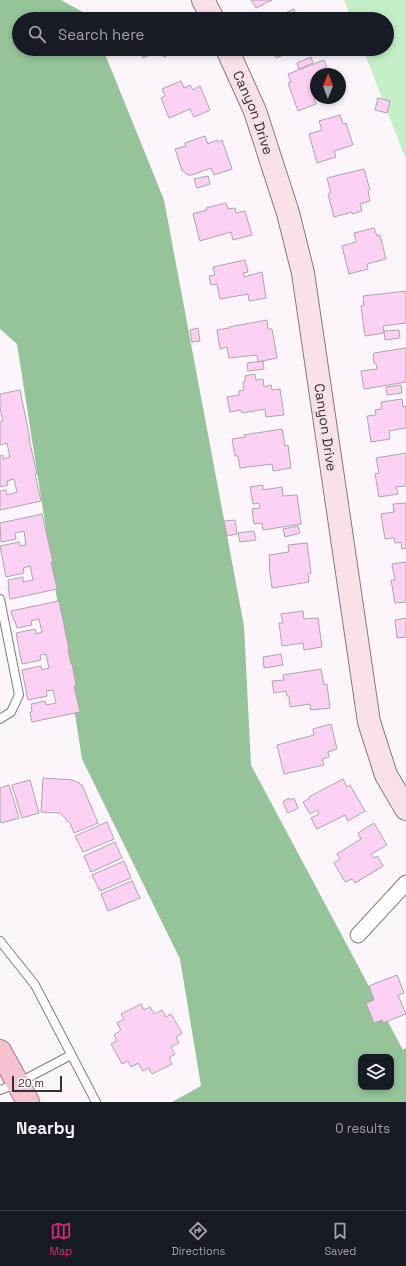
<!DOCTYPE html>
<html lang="en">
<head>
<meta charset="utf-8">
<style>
	body { margin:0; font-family:"Space Grotesk",sans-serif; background:#242831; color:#f1f3f6 }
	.controls { position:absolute; right:12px; bottom:12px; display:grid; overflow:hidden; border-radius:8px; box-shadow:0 2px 6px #0003 }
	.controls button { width:36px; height:36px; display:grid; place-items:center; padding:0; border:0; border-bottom:1px solid #363941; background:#171b24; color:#f1f3f6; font:20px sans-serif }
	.compass { position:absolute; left:310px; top:68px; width:36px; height:36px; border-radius:50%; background:#171b24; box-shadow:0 2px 6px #0003; rotate:1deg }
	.scale { position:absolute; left:12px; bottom:10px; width:50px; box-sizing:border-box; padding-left:4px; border:2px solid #343234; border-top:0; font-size:11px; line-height:14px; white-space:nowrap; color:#343234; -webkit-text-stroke:3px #fcf6fc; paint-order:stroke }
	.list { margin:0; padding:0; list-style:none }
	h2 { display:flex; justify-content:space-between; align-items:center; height:52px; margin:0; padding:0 16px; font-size:17px }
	h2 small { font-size:13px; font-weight:400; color:#9ea1a6 }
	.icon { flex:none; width:22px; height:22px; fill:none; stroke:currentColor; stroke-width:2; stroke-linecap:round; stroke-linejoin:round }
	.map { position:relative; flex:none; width:406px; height:1102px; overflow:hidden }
	.search { position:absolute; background:#171b24; box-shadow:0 2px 6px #0003; left:12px; right:12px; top:12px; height:44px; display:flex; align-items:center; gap:10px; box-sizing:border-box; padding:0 14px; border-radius:22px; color:#9ea1a6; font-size:15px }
	.sheet { height:108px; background:#171b24 }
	nav { display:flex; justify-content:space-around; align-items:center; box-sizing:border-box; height:56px; border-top:1px solid #363941; background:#171b24; font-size:11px; color:#9ea1a6 }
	nav a { display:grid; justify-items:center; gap:2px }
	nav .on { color:#db2777 }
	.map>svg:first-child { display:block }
	.green { fill:#c3eec6 }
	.forest { fill:#94c498; fill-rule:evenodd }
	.building { fill:#fcd1f3; stroke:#aca6ab }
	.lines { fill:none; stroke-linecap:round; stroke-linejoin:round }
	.lane-casing { stroke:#827d82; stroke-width:10 }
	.street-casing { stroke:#827d82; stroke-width:17 }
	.secondary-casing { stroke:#827d82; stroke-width:24 }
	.primary-casing { stroke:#ae7584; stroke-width:24 }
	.lane { stroke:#fff; stroke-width:8 }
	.street { stroke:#fff; stroke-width:15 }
	.secondary { stroke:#fae0e7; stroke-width:22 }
	.primary { stroke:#f6c2cf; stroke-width:22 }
	.labels { text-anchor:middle; stroke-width:3; stroke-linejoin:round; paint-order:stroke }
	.street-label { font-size:14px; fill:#343234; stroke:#fcf6fc }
</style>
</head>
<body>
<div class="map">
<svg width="406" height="1102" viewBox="0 0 406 1102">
	<rect width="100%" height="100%" fill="#fcf6fc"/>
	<!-- green -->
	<path class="green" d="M344,0H406V158L405,157L363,49H387V19H352Z"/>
	<!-- forest -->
	<path class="forest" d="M0,0H61L90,16L91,19H19V49H103L164,200L244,626L251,765L403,1050L406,1048V1102H172L201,1086L180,959L82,759L17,344L0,329ZM361,1057H391V1087H361Z"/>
	<!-- building -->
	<path class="building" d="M251,0H272L256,8Z
		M294,9L297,17L303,15L304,19H277L276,17Z
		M139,49H180L164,57L161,50L143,58Z
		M272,49H292L293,51L276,58Z
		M311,57L313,63L299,69L297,63Z
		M324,60L329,74H316V98H317L314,99L316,104L298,111L288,83L291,82L288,74Z
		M181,81L184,88L190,85L193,90L200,86L210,110L194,117L190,109L169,118L161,98L165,96L162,89Z
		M378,98L390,101L387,113L375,110Z
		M340,115L343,124L346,123L353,145L334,151L336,157L317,163L309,134L322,130L319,121Z
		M205,136L208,144L217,140L218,142L222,140L232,169L214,175L211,168L192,175H188L182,170L175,149L186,146L185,143Z
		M364,169L370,190L368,191L370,201L360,204L362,211L352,214V212L334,217L328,194L331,193L327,178Z
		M208,176L210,184L197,188L194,179Z
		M226,203L228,209L235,208L236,213L245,211L252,235L233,240L231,232L200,241L193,214L207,210L206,208Z
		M374,228L377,236L380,235L386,259L367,264L368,269L349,274L342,246L356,242L354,233Z
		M245,260L248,272L243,273L244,277L262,272L266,298L249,301L248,294L220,299L217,284L211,285L209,276L215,275L213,267Z
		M406,291V323L383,326L384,333L365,336L361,306L364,305L363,296Z
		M267,320L268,329H272L277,358L258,362L257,355L229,358L227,347L220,349L217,330L229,328V327Z
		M198,328L200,341L192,342L190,330Z
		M399,330L400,338L385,340L384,331Z
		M406,348V382L364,389L361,371L377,369L376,364L374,363L373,355L374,354V353Z
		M263,361L264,369L248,371L247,363Z
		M255,374L256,380L263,379L264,387L271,385L272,390L280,389L284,415L266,417L265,409L242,413L241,410L230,412L227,397L239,395V391L244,390L243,382H245V376Z
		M401,385L402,393L387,395L386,387Z
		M20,390L30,439H29L37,474H35L41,501L0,510V491L6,490L7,495L17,492L14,479L7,481L8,485L0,487V456L3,455V459L10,457L7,443L0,445V422L3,421L0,408V394Z
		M402,399L403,407L406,406V428L389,431L390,439L371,442L367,416L376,415L375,410L382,409L381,402Z
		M282,429L285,446L288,445L291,468L273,471L272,464L240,468L238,456H235L232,439L245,437L244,435Z
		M406,453V486L396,487L398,494L379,497L375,474L379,473L376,458Z
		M263,485V490L282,487L283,496L297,495L301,524L263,530L262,523L254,524L252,509L260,508L259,503L253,504L250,487Z
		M406,503V548L402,549L401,542L395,543L394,538L385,539L381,514L394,512L393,504Z
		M42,514L53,562H51L57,589L10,599L8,588H9L8,580L23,577V582L33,580L30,566L23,568L24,573L6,577L0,546L19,542L20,546L26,545L24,531L15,533L16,539L1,542L0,523Z
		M235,520L237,534L227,536L224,521Z
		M298,526L300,533L285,537L283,529Z
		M254,531L256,540L240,542L238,533Z
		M307,543L311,573L308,574L309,582L272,588L269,566H270L269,555L289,552L288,545Z
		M406,562V602L395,603L391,580H395L392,564Z
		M59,601L69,649H68L71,664H72L76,685L74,686L80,712L32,722L30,712H32L31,704L45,701L46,705L56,703L53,690L46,691L47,696L28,700L22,670L41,666L42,670L49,668L46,654L40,655L41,660L22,664L16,633L35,629L36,634L42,632L39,619L31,621L32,625L17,628L15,621H14L11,611Z
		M303,611L304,619L318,618L322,647L304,650L303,643L282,646L279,623H283L281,614Z
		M406,618V637L397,638L395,620Z
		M281,654L283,665L264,668L263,657Z
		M321,669L324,685L327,684L330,708L311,710L310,704L290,707L289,696H287L286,691L274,693L272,681L284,680L283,675Z
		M331,724L337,749L328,752L329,757L322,759L324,765L284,774L277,745L314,735L313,729Z
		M43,778L73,780L82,785L98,823L74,833L70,823L60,813L41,812Z
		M343,779L347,787L350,785L365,811L348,821L345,815L317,829L311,818L319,814L317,810L310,814L303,802L310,798L309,797Z
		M30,780L39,813L22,818L12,785Z
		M9,785L19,818L1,823L0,819V788Z
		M289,798L290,800L294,798L298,808L288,813L283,803L284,802V801Z
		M107,822L114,839L83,852L75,836Z
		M374,823L387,845L373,853L371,854L374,858L377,856L378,857L383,866L355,883L352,879L345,882L334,863L340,859L337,854L361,839L358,833Z
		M115,842L122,858L91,872L84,856Z
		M124,861L131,878L100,891L92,875Z
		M132,881L140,898L108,911L101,894Z
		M397,975L404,993L398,995L406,1014L383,1023L382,1020L374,1023L366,1003L374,1000L369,986Z
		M141,1004L144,1010L150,1007L154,1014L162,1010L166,1017L171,1014L182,1033L176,1037L179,1043L171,1047L175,1054L169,1058L172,1064L152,1074L149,1068L143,1071L138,1063L131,1067L128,1061L122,1064L111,1044L117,1041L114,1035L121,1030L117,1023L124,1019L121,1014Z"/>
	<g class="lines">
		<!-- lane casing -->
		<g class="lane-casing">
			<path id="lane" d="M0,599L19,695L11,712L0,719
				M0,941L35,985L96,1102
				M0,1090L18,1083L71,1055"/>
		</g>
		<!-- street casing -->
		<g class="street-casing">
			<path id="street" d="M358,935L406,883"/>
		</g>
		<!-- secondary casing -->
		<g class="secondary-casing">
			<g id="secondary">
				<path d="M203,0L213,19"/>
				<path id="s1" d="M227,49L255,111L288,213L303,273L369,722L386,775L406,809"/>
			</g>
		</g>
		<!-- primary casing -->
		<g class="primary-casing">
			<path id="primary" d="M0,1051L28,1102"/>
		</g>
		<!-- lane -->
		<use href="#lane" class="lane"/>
		<!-- street -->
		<use href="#street" class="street"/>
		<!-- secondary -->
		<use href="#secondary" class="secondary"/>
		<!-- primary -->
		<use href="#primary" class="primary"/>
	</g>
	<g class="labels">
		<!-- street labels -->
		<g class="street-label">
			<text dy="5" stroke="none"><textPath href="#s1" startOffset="69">Canyon Drive</textPath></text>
			<text dy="5" stroke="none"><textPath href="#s1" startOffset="393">Canyon Drive</textPath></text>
		</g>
	</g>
</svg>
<div class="controls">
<button><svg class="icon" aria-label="layers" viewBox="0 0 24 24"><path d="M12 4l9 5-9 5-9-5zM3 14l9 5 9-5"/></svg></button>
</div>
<svg class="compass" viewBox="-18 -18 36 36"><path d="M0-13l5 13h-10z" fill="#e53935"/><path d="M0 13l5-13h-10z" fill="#9ea1a6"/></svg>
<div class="scale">20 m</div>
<div class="search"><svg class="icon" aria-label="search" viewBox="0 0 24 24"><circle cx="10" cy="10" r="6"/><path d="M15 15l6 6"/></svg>Search here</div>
</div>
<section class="sheet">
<h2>Nearby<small>0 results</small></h2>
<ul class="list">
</ul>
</section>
<nav>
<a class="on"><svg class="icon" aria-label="map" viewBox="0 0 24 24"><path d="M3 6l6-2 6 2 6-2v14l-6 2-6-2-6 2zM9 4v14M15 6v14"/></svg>Map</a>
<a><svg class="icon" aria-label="directions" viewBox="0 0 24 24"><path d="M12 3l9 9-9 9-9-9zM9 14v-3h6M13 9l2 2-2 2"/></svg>Directions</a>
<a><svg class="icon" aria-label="saved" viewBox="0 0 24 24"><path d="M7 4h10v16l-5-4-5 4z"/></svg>Saved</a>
</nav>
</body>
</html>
